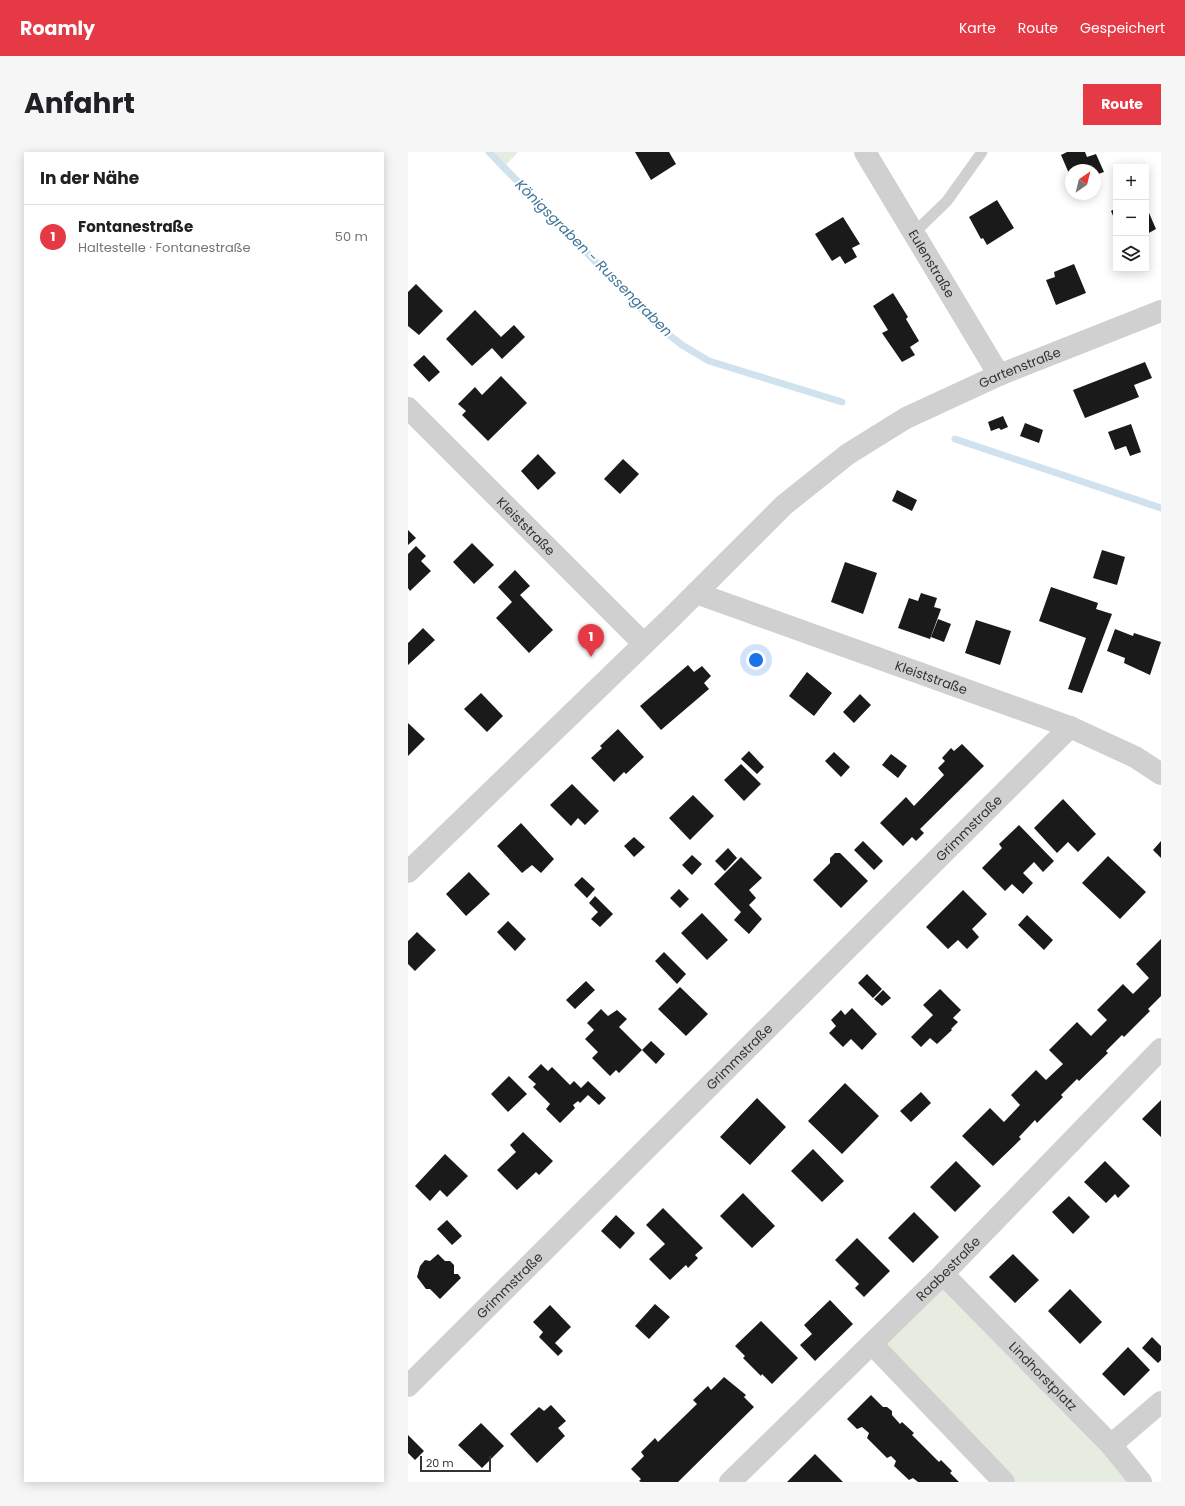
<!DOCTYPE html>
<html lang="de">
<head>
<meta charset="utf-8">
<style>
	body { margin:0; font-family:Poppins,sans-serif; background:#f6f6f6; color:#202124 }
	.controls { position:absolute; right:12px; top:12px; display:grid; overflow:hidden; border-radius:0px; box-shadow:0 2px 10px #0003 }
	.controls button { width:36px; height:36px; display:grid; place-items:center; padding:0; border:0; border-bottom:1px solid #e0e0e0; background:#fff; color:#202124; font:20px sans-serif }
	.compass { position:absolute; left:657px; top:12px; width:36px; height:36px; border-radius:50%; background:#fff; box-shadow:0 2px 10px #0003; rotate:35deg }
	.scale { position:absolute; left:12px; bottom:10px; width:71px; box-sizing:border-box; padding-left:4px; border:2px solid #333; border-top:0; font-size:11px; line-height:14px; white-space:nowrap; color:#333; -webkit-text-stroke:3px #fff; paint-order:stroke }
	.you { position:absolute; left:348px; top:508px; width:14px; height:14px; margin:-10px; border:3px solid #fff; border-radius:50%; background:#1a73e8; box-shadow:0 0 0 6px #1a73e833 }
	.badge { display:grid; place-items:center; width:26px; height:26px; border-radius:50%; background:#e63946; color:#fff; font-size:13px; font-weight:700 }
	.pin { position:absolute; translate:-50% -33px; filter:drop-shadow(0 1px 2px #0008) }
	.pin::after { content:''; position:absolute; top:21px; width:14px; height:12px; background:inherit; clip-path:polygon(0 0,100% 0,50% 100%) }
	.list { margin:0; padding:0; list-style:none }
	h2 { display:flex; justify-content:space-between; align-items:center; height:52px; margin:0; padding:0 16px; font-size:17px }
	h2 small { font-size:13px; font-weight:400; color:#757577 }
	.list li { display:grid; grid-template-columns:26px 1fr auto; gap:12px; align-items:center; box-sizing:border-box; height:64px; padding:0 16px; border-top:1px solid #e0e0e0 }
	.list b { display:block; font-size:15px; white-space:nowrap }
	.list p { margin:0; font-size:13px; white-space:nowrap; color:#757577 }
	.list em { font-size:13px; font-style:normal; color:#757577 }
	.icon { flex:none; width:22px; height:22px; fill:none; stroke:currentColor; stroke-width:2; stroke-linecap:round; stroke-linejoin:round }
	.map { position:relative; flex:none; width:753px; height:1330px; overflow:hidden; border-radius:0px }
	header { display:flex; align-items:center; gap:24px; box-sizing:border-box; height:56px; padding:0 20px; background:#e63946; color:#fff }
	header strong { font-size:19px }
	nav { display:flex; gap:22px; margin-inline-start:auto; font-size:14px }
	.intro { display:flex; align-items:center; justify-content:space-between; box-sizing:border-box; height:96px; padding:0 24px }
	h1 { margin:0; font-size:28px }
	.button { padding:10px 18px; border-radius:0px; background:#e63946; color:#fff; font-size:14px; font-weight:700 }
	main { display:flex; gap:24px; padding:0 24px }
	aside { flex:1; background:#fff; border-radius:0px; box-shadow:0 2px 10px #0003 }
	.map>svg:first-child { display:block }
	.green { fill:#e6ecdf }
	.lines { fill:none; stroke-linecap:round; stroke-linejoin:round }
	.stream { stroke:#cfe2ee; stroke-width:7 }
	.building { fill:#1a1a1a }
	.service { stroke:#d0d0d0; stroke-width:11 }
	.minor { stroke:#d0d0d0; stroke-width:22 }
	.tertiary { stroke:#d0d0d0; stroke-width:22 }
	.labels { text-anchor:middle; stroke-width:4; stroke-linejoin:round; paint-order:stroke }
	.street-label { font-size:13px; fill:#333; stroke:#fff }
	.water-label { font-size:14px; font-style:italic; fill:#3f7597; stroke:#fff }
</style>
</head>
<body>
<header>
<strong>Roamly</strong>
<nav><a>Karte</a><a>Route</a><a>Gespeichert</a></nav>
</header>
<div class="intro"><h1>Anfahrt</h1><a class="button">Route</a></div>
<main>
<aside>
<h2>In der Nähe<small></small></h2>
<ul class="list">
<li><span class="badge">1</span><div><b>Fontanestraße</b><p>Haltestelle · Fontanestraße</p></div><em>50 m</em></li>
</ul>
</aside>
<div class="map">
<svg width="753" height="1330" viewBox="0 0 753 1330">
	<rect width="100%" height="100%" fill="#fff"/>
	<!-- green -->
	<path class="green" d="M86,0H110L98,13Z
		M535,1125L729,1330H600L469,1193Z"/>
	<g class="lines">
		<!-- stream -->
		<path class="stream" d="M81,0L251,175L274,193L301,209L434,250
			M547,287L753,356"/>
	</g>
	<!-- building -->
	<path class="building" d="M227,0H261L268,12L243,28Z
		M659,0H677L679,5L688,2L696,20L687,23V18H663V26L653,3Z
		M589,48L606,76L579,93L575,86L573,87L561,65Z
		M738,54L748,77L739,82L741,87L738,89Z
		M708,56V71L703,59Z
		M435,65L452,92L444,96L449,105L437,112L432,104L424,109L407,82Z
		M666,112L678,141L648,153L638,128L647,125L646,120Z
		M8,132L35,159L11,183L0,174V140Z
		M485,141L500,165L498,167L511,189L502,195L507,203L494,210L474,181L480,178L465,154Z
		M67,158L93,185L106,173L117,185L94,207L84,196L64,214L38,187Z
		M16,203L32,220L21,230L5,213Z
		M737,210L744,226L726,233L731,245L677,266L665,238Z
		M93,224L119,251L80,289L54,263L58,259L50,252L67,235L74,243Z
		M595,264L600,275L593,278L591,276L583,279L580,270Z
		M617,271L635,278L631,291L612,284Z
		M723,272L733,300L722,304L718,294L707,298L700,280Z
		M130,302L148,321L130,338L113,319Z
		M215,307L231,322L212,342L196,327Z
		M489,338L509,348L504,359L484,349Z
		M0,378L8,386L0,393Z
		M64,391L86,413L66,432L45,410Z
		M8,394L18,404L13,409L23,419L2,439L0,436V402Z
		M694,398L717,405L709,433L685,426Z
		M437,410L469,421L455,462L423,450Z
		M107,418L122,434L112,443L145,478L121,501L88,466L104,450L90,435Z
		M643,435L690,451L688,457L704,462L674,541L660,537L678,486L631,469Z
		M513,441L529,446L526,455L533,457L522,487L490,476L501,446L510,449Z
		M530,467L543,472L536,490L523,485Z
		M568,468L603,479L592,513L557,501Z
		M15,476L27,488L0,513V491Z
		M707,477L725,484L726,481L753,490L742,523L716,511L717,506L699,499Z
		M280,513L286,520L294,514L303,524L296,531L301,537L253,578L232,554Z
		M399,520L424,541L406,564L381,544Z
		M73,541L95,564L79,580L56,557Z
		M452,542L463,553L446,571L435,560Z
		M0,571L17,587L0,604Z
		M210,577L236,605L218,622L216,620L206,630L183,606L194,596L192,594Z
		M554,592L576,614L512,677L516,681L508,689L504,685L495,694L472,671L498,645L506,654L536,623L530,616L537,609L534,606L543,596L546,599Z
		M341,599L356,615L349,622L333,607Z
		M426,600L442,615L433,625L417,609Z
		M483,602L499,614L490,626L474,613Z
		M333,612L353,632L336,649L316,628Z
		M164,632L191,659L177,673L170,666L163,674L142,653Z
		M285,643L306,664L282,688L261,666Z
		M655,647L688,682L670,700L660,690L649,701L626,676Z
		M113,671L146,707L133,721L124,713L114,721L89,694Z
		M611,673L646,709L635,720L626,710L615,721L625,731L615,742L604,732L597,739L574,716L594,696L591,692Z
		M226,685L237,695L226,705L216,694Z
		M455,689L475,709L466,718L446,698Z
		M753,689V706L745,698Z
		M320,696L329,706L317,719L307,709Z
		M427,701H432L460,729L433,756L405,728L422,711V706Z
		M284,703L294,712L284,723L274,713Z
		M700,704L738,740L712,767L674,731Z
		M333,705L354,726L341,738L348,746L341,753L354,767L341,782L326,768L333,760L306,732Z
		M61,720L82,742L58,764L38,742Z
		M174,725L187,737L179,746L166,733Z
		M271,737L281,747L272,756L262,746Z
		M555,738L579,762L564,777L571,785L559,797L550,788L540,797L518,775Z
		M187,744L205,762L192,775L183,767L190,760L181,751Z
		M294,761L320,788L299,808L273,781Z
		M619,763L645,788L636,798L610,773Z
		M100,769L118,787L107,799L89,780Z
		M9,780L28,798L7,819L0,812V789Z
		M753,787V844L740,857L742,859L716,885L714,883L698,899L700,901L671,929L669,927L653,943L655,945L629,971L627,968L611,985L613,987L585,1014L554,984L582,956L596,970L612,953L603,943L628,918L638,928L655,912L641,898L669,870L683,884L699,868L689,858L715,832L725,842L741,826L728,812Z
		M256,800L278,822L269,832L247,809Z
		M459,822L474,837L465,846L450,831Z
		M178,829L187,838L167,857L158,848Z
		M272,835L300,862L278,884L250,857Z
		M532,837L553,858L545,866L550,870L543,877L544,878L529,892L522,886L513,895L503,885L525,863L515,853Z
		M475,838L483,846L474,854L466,847Z
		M444,856L469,882L454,898L443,887L435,895L421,881L428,874L423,868L433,858L437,863Z
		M193,857L200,864L209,858L219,867L211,875L234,898L211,921L208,918L202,924L184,906L190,900L177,887L186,878L179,871Z
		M243,889L257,902L248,912L234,898Z
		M133,912L140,919L144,915L162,933L166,929L173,936L180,929L198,946L191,953L180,943L172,951L170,949L165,953L167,956L152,971L138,957L142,952L125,935L128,932L120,925Z
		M101,924L119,942L100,960L83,942Z
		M437,931L471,964L434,1002L400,969Z
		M513,940L523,951L503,970L492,959Z
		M349,946L378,975L342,1013L312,985Z
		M753,948V985L734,967Z
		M115,980L145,1009L131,1023L128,1020L109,1038L89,1018L108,1000L102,993Z
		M405,997L436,1029L414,1050L383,1019Z
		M37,1002L60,1024L39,1045L32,1038L22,1049L7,1034Z
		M548,1009L573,1034L547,1060L522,1035Z
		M697,1009L722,1034L710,1046L707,1042L698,1051L676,1030Z
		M335,1041L367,1074L344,1096L312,1064Z
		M661,1044L682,1065L665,1082L644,1060Z
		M255,1056L295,1096L287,1103L290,1106L280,1116L278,1113L262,1128L241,1107L257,1092L238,1073Z
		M506,1060L531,1085L505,1111L480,1086Z
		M208,1063L227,1081L212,1097L193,1079Z
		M39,1068L54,1084L44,1093L29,1077Z
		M449,1086L482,1119L456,1145L447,1136L451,1132L427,1108Z
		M30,1102L37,1109H42L46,1113V1122H50L53,1126L32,1147L22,1137H18L9,1125L12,1114L17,1108L22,1109Z
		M605,1102L631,1128L607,1151L581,1125Z
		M662,1137L694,1170L672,1192L640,1159Z
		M422,1148L445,1172L407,1209L392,1193L404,1182L396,1173Z
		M247,1152L262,1165L241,1187L227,1174Z
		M142,1153L163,1175L147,1191L155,1199L150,1204L131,1185L135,1180L125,1170Z
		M353,1169L390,1206L364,1232L354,1222L353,1224L335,1206L337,1204L327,1194Z
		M744,1185L753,1194V1208L750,1211L734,1196Z
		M720,1195L742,1218L716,1244L694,1222Z
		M316,1225L338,1243L336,1245L346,1255L270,1330H233L231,1329L233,1327L223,1317L236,1304L233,1300L247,1286L250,1290L289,1252L285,1248L300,1234L303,1238Z
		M463,1243L475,1255H479L484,1259V1263L492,1272L494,1270L506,1281L504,1283L531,1310L533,1308L544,1319L542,1321L551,1330H510L505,1326L501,1328L486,1314L488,1309L483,1304L479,1306L459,1286L461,1281L454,1275L449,1277L439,1267Z
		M143,1253L158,1269L150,1276L157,1284L129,1311L102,1282L131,1255L136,1259Z
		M73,1271L96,1294L74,1316L50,1293Z
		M0,1283L16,1299L7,1308L0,1301Z
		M407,1302L435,1330H379Z"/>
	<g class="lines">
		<!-- service -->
		<path class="service" d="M506,81L539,49L574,0"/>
		<!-- minor -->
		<g class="minor">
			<path id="s1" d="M457,0L591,223"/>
			<path id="s2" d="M0,256L236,492"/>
			<path id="s3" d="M288,441L662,575L727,605L753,622"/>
			<path id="s4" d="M535,1122L703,1293L733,1330"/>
			<path d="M464,1192L596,1330"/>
			<path id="s5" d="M0,1234L662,575"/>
			<path d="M703,1293L753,1250"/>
			<path id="s6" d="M322,1330L535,1122L753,897"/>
		</g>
		<!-- tertiary -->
		<path class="tertiary" id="s7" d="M0,720L266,463L376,353L440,302L498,266L591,223L753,159"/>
	</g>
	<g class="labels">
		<!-- street labels -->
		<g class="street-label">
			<text dy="5" stroke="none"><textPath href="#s1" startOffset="130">Eulenstraße</textPath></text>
			<text dy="5" stroke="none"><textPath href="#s7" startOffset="800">Gartenstraße</textPath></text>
			<text dy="5" stroke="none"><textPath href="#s2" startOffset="167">Kleiststraße</textPath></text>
			<text dy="5" stroke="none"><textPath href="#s3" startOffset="250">Kleiststraße</textPath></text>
			<text dy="5" stroke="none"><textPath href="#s5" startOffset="791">Grimmstraße</textPath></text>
			<text dy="5" stroke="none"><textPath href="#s5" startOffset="467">Grimmstraße</textPath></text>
			<text dy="5" stroke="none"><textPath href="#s6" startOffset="305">Raabestraße</textPath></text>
			<text dy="5" stroke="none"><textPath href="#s5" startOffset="143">Grimmstraße</textPath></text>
			<text dy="5" stroke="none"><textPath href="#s4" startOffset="143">Lindhorstplatz</textPath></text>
		</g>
		<!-- water labels -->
		<g class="water-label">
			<text transform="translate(186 106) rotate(45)" y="5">Königsgraben - Russengraben</text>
		</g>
	</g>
</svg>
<div class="controls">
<button>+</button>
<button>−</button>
<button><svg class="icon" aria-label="layers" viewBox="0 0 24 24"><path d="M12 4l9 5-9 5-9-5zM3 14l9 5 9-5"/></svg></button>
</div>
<svg class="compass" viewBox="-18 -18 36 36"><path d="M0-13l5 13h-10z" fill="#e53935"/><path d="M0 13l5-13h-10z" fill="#757577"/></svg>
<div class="scale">20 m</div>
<div class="you"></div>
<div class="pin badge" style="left:183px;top:505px">1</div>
</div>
</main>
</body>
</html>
